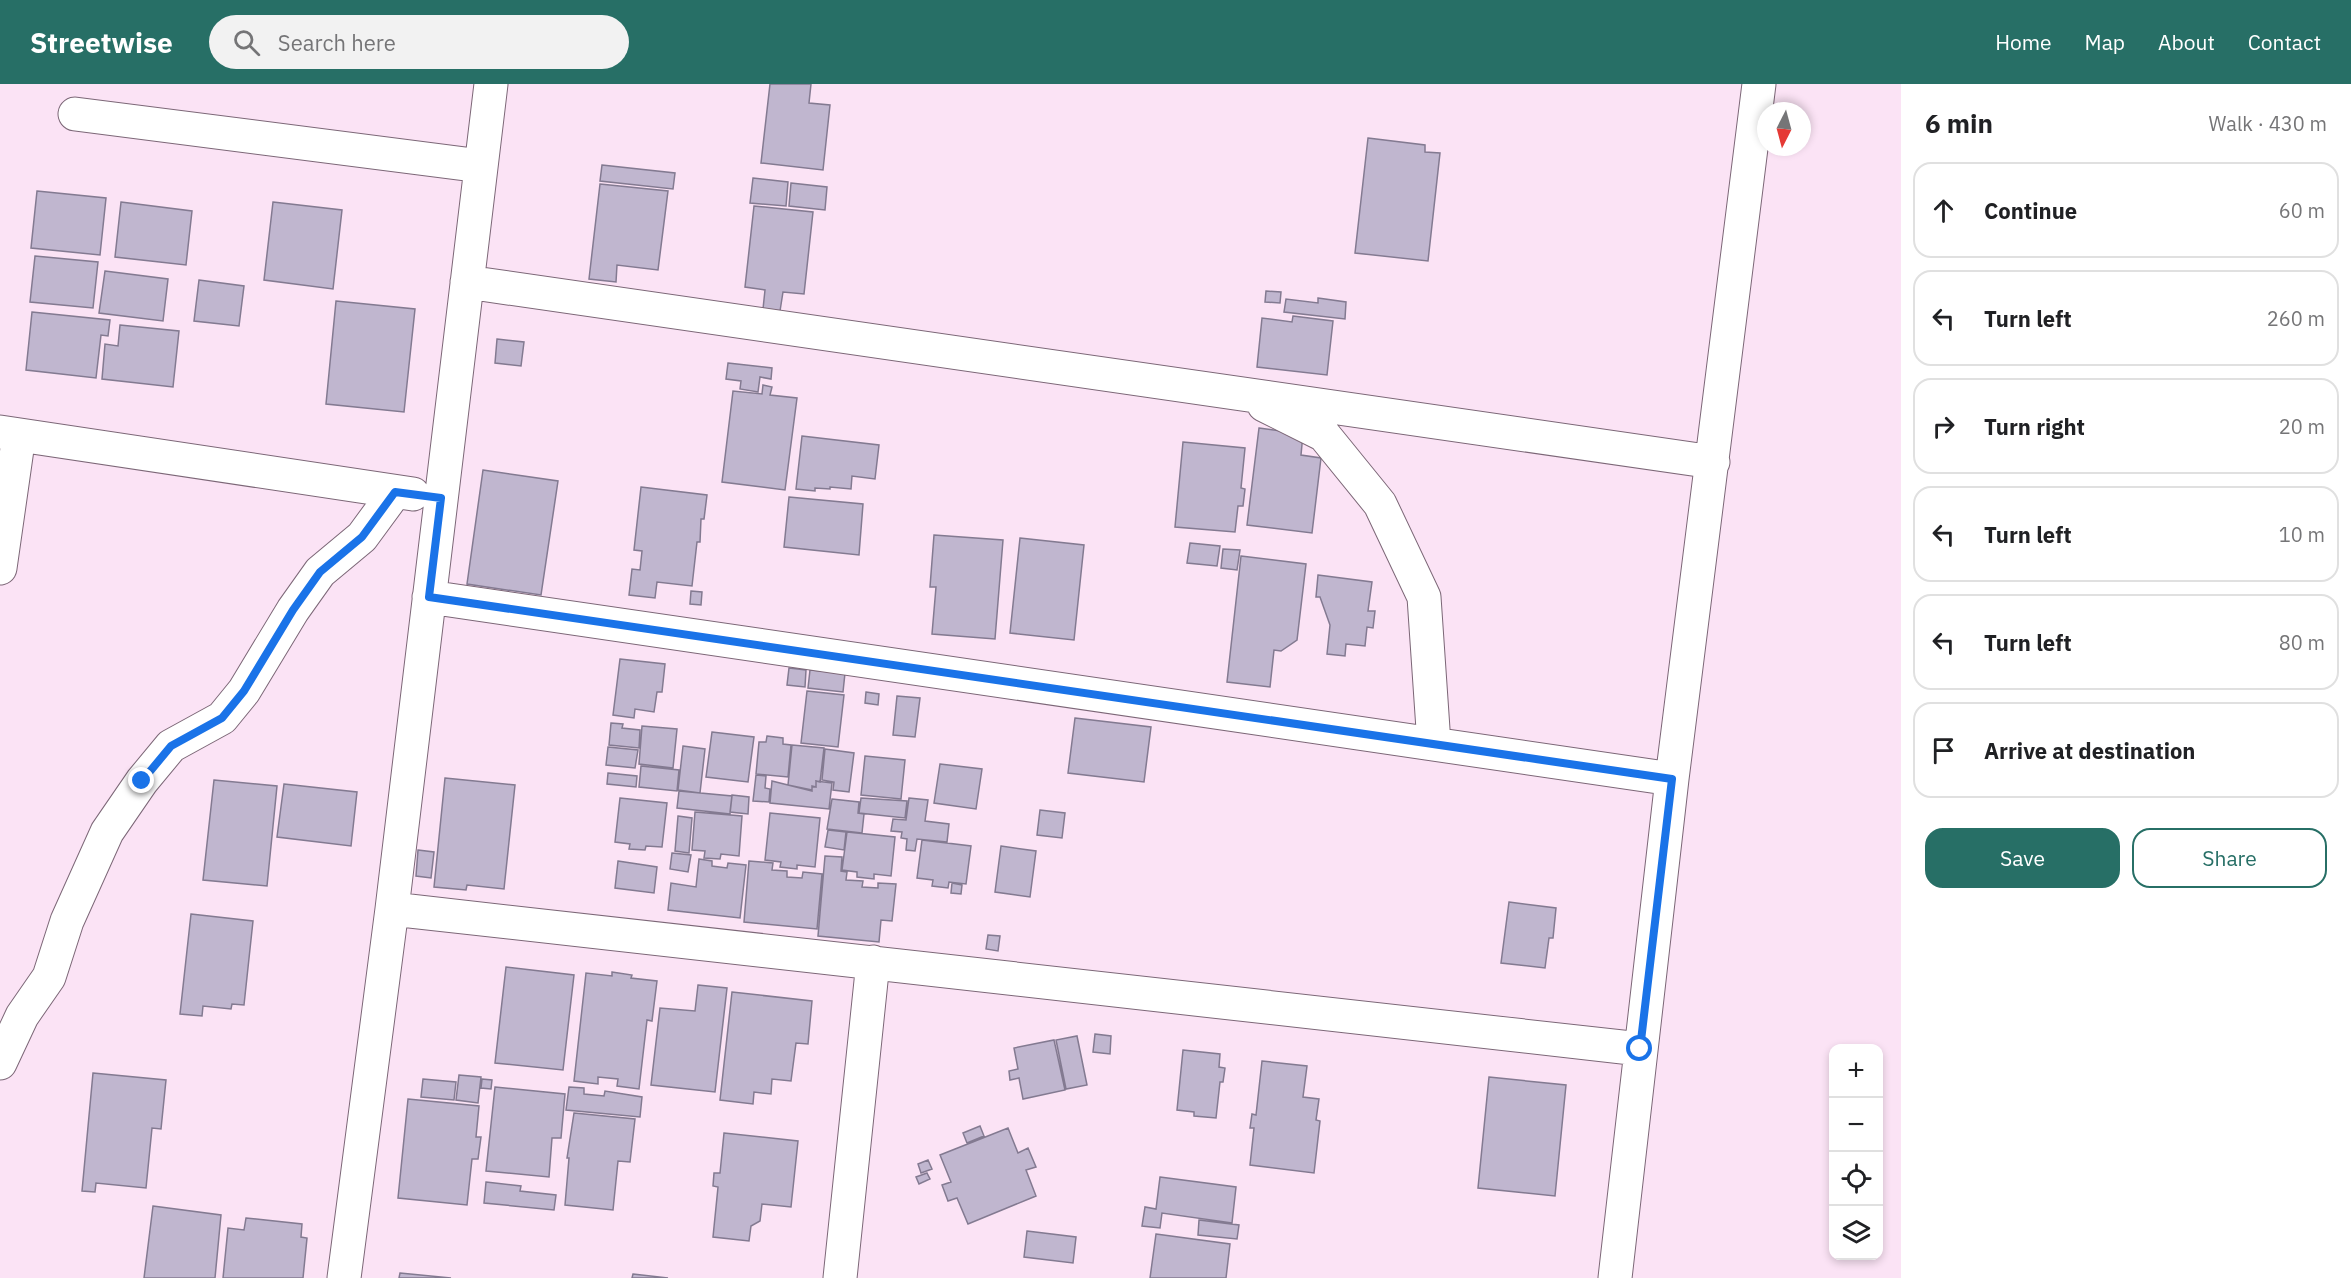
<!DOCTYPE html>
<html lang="en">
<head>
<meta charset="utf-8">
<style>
	body { margin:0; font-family:"IBM Plex Sans",sans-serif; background:#f2f2f2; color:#202124 }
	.controls { position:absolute; right:18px; bottom:18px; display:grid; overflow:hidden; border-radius:12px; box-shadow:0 3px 9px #0003 }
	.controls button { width:54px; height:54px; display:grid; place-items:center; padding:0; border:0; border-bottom:2px solid #e0e0e0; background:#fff; color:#202124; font:30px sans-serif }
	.compass { position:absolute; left:1757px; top:18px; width:54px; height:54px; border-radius:50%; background:#fff; box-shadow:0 3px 9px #0003; rotate:186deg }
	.stop { position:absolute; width:18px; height:18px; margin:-14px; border:4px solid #1a73e8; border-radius:50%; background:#fff }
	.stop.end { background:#1a73e8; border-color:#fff; box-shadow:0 2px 6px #0008 }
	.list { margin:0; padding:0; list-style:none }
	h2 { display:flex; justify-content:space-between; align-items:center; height:78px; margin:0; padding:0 24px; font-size:26px }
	h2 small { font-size:20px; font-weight:400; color:#757577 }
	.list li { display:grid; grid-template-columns:39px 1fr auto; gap:18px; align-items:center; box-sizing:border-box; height:96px; margin:0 12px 12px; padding:0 12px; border:2px solid #e0e0e0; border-radius:18px }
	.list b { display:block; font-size:22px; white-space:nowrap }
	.list em { font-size:20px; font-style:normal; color:#757577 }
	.actions { display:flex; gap:12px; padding:18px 24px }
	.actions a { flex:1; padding:14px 0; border:2px solid #276f66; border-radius:18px; text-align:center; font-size:21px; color:#276f66 }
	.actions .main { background:#276f66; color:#fff }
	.icon { flex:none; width:33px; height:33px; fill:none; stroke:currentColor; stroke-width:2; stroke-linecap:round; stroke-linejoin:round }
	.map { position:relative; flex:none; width:1901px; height:1194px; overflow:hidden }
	header { display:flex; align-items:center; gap:36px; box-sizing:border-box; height:84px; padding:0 30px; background:#276f66; color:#fff }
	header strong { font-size:28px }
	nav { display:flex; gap:33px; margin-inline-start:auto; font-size:21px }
	.search { width:420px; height:54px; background:#f2f2f2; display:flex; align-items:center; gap:15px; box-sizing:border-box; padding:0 21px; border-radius:33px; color:#757577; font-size:22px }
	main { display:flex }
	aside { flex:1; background:#fff }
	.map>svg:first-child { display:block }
	.building { fill:#c0b6cf; stroke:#837a91; stroke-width:1.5 }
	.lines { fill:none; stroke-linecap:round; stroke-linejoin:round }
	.minor-casing { stroke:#7c6777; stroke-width:35 }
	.minor { stroke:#fff; stroke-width:33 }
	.route { stroke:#1a73e8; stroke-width:8 }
</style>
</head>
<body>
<header>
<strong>Streetwise</strong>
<div class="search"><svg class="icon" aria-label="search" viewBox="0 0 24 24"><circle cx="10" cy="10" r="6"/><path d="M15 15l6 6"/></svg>Search here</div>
<nav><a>Home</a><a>Map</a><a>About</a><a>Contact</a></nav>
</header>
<main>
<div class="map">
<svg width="1901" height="1194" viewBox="0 0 1901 1194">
	<rect width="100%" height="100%" fill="#fbe3f5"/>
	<!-- building -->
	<path class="building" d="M770,0H811L809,19L830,21L823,86L761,79Z
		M1368,54L1425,61V68L1440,69L1428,177L1355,169Z
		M602,81L675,89L673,105L600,97Z
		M753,94L788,98L786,122L750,119Z
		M791,99L827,103L825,126L789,122Z
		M600,100L668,107L658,186L617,181L616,198L589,195Z
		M37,107L106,114L100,171L31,164Z
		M121,118L192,127L186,181L115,173Z
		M273,118L342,126L333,205L264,196Z
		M754,122L813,128L804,210L783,208L780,227L763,225L765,206L745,203Z
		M35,172L98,178L93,224L30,218Z
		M105,187L168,195L163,237L99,229Z
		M199,196L244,202L239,242L194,237Z
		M1266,207L1281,208L1280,219L1265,218Z
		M1318,214L1346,218L1345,235L1284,228L1286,215L1318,219Z
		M336,217L415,225L404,328L326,320Z
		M32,228L110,236L108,252L101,251L96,294L26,286Z
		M1293,232L1333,237L1327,291L1257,283L1262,234L1292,238Z
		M120,241L179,247L173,303L102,295L105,260L118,262Z
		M497,255L524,258L521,282L495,279Z
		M728,279L772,284L771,295L760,293L758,308L740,305L741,297L726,295Z
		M763,301L772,303L770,311L797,314L785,406L722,398L733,307L762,310Z
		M1259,344L1303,350L1301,371L1321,374L1312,449L1247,441Z
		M802,352L879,361L875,395L852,392L851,405L830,403V405L815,404V407L796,405Z
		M1183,358L1245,364L1241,404L1245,405L1243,422H1238L1235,448L1175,443Z
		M483,386L558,397L541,511L467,500Z
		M641,403L707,411L704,435H701L700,458H697L692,502L657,498L655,514L629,511L632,485L640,486L642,467L634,466Z
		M789,413L863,420L859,471L784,463Z
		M934,451L1003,456L995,555L932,550L936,503H930Z
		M1020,454L1084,461L1074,556L1010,549Z
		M1190,459L1220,462L1217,482L1187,479Z
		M1223,465L1240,466L1237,486L1221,484Z
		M1241,472L1306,480L1297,556L1281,567L1274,566L1270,603L1227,598Z
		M1318,491L1372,498L1368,527H1375L1373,544L1367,543L1365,562L1346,560L1345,572L1327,570L1330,541L1320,513H1316Z
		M691,507L702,508L701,521L690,520Z
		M620,575L665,580L662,608H657L654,628L635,625L634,634L613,631Z
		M789,584L806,586L805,603L787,601Z
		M810,586L845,589L843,608L808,604Z
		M807,607L844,611L838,663L801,659Z
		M866,608L879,610L878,621L865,619Z
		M897,612L920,614L915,653L893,651Z
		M1075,634L1151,643L1144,698L1068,689Z
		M611,639L623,640L622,644L640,646L639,664L609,661Z
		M642,642L677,645L673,684L639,680Z
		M712,648L754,653L748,698L706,693Z
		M767,652L783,654V660L791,661L788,693L756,690L759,658H766Z
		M792,661L824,664L820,698L816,697V703L812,702V706L788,701Z
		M683,662L705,665L700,709L678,706Z
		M608,663L638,666L635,684L606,681Z
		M825,665L854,669L849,708L833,706L834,698L822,696Z
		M865,672L905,676L901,715L861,711Z
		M940,680L982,685L976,725L934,719Z
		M641,682L679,686L677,707L639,703Z
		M608,689L637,692L636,703L607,700Z
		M756,691L766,692L765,704L770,705L769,718L753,717Z
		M445,694L515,701L504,805L467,801L466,806L434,803Z
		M214,696L277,702L267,802L203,796Z
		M772,697L812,707V703H816V697L832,699L829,725L770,719Z
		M284,700L357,708L351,762L277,753Z
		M679,707L732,712L730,730L677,724Z
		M732,711L749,713L748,730L730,728Z
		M620,714L667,719L662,763L646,762L645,766L629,765L630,760L615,758Z
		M861,714L907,717L905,734L859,729Z
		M909,714L928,716L925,737L949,740L947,758L917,755L915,767L906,766L907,755L901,754L902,748L891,747L893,735L906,736Z
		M832,715L859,718L858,729L864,730L862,749L827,745Z
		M1040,726L1065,729L1062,754L1037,751Z
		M695,728L742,732L739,772L721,770L720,775L704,774L705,767L692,766Z
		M770,729L820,734L815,783L797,781V785L780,783L781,778L765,776Z
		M678,732L692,734L689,769L675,767Z
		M828,746L846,748L844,766L825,763Z
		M847,748L895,753L891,792L874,790V795L857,793V788L842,786Z
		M922,756L971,762L966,800L949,798L948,804L932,802L933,796L917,794Z
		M1001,762L1036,767L1030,813L995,808Z
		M418,766L434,768L431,794L416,792Z
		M672,769L691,771L688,788L670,785Z
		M825,772L842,773L841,787L847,788L846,796L863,797L862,803L878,804V799L896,800L892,837L881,836L879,858L818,852Z
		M699,775L712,777V782L727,784L728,779L746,781L740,834L668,826L671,799L696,803Z
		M618,777L657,783L654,809L615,804Z
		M749,777L773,779L772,786L787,787V793L802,794L803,788L822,790L817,845L744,838Z
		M952,799L962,801L961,810L951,809Z
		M1509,818L1556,824L1553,854H1549L1545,884L1501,879Z
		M191,830L253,837L244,921L232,920L231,925L203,922L202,932L180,930Z
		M988,851L1000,852L998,867L986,865Z
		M506,883L574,891L563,986L495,979Z
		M612,888L632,891L631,894L657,897L652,937L647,936L639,1005L617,1002L618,995L598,993V1000L574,997L586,889L612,892Z
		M698,901L727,904L715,1008L651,1001L660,924L695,927Z
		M732,908L812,917L808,960L796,959L791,997L772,995L771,1010L754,1008L753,1020L720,1016Z
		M1095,950L1111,952L1110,970L1093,968Z
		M1077,952L1087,1001L1066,1005L1056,956Z
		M1054,956L1065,1006L1023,1015L1019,994L1010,996L1009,987L1018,985L1014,964Z
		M1183,966L1220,970L1219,983L1225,984L1223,998H1220L1216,1034L1194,1032V1028L1177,1026Z
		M1262,977L1307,982L1303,1013L1319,1015L1316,1036L1320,1037L1314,1089L1250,1081L1254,1044H1250L1252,1030L1256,1031Z
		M93,989L166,996L161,1045L152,1044L146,1104L96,1099L95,1108L82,1107Z
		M459,991L481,993L478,1019L456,1016Z
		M1489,993L1566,1001L1555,1112L1478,1104Z
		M423,995L456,998L454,1016L421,1013Z
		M482,995L492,996L491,1005L481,1004Z
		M495,1003L565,1010L561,1054H552L549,1093L486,1087Z
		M569,1003L584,1004V1010L604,1012L605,1007L642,1013L640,1033L566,1026Z
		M408,1015L479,1022L476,1053H481L478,1075H472L467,1121L398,1114Z
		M574,1029L635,1035L630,1078L618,1077L613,1126L565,1121L569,1074H567Z
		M980,1042L984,1052L967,1059L963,1049Z
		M1008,1044L1018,1069L1028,1064L1036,1083L1026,1086L1036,1112L968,1140L957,1114L948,1117L942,1101L951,1098L940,1071Z
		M724,1049L798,1057L791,1123L762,1120L760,1137L751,1142L749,1157L713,1153L718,1103L713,1102L714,1089H720Z
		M928,1076L932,1085L921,1089L918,1080Z
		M927,1089L930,1095L919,1100L916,1093Z
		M1160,1093L1236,1103L1232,1139L1162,1129L1160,1144L1142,1142L1145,1123L1156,1125Z
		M486,1098L521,1102L520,1107L556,1111L554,1126L484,1119Z
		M153,1122L221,1131L215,1194H144Z
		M246,1134L302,1140L301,1153L307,1154L303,1194H223L228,1144L244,1146Z
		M1199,1136L1239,1141L1237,1155L1198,1151Z
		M1027,1147L1076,1153L1073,1179L1024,1173Z
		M1156,1150L1230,1160L1226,1194H1150Z
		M400,1189L451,1194H399Z
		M633,1190L668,1194H632Z"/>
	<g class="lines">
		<!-- minor casing -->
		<g class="minor-casing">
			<path id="minor" d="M75,30L481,82
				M467,198L1713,378
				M1264,321L1324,351L1380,420L1424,513L1434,660
				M0,348L413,410
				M0,484L19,351
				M429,513L1672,695
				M392,825L1640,965
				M0,979L22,932L49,893L67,837L107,748L142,697L171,662L222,634L244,607L293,526L320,488L362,453L395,408
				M344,1194L392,825L491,0
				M840,1194L873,878
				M1615,1194L1672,695L1759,0"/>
		</g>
		<!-- minor -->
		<use href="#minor" class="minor"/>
	</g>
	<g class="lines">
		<!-- route -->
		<path class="route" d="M142,697L171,662L222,634L244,607L293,526L320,488L362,453L395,408L441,414L429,513L1672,695L1640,965"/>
	</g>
</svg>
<div class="controls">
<button>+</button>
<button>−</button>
<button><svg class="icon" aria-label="locate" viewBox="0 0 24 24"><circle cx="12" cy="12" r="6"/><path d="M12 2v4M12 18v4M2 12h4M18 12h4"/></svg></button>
<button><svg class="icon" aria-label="layers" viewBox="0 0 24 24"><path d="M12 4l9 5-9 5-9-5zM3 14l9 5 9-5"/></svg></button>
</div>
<svg class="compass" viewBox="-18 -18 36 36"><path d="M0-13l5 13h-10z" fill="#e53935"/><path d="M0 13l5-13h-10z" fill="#757577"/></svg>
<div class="stop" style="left:1640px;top:965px"></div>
<div class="stop end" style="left:142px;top:697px"></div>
</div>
<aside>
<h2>6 min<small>Walk · 430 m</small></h2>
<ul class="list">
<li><svg class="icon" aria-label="ahead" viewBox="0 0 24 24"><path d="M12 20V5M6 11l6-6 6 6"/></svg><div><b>Continue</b></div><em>60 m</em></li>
<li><svg class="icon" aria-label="left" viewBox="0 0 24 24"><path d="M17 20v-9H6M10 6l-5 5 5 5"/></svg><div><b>Turn left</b></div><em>260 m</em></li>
<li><svg class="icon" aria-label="right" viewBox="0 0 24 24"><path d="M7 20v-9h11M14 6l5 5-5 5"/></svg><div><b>Turn right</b></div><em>20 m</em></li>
<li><svg class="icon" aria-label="left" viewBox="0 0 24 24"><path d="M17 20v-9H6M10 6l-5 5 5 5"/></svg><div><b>Turn left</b></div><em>10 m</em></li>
<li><svg class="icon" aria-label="left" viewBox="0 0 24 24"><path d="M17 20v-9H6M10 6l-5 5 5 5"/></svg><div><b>Turn left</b></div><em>80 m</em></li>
<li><svg class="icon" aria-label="arrive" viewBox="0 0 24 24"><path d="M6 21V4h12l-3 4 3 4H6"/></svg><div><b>Arrive at destination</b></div></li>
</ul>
<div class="actions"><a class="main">Save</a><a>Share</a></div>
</aside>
</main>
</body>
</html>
